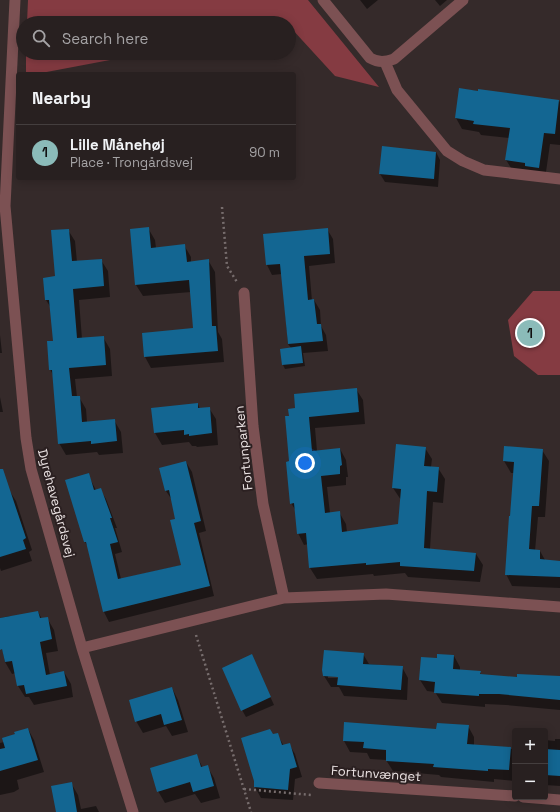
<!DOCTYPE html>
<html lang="en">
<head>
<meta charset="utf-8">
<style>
	body { margin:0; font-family:"Space Grotesk",sans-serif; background:#302829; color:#f1f3f6 }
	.controls { position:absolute; right:12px; bottom:12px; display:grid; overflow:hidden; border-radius:4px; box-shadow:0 2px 10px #0003 }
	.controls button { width:36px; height:36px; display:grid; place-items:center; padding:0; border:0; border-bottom:1px solid #443e3e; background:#282020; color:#f1f3f6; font:20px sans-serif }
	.you { position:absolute; left:305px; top:463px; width:14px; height:14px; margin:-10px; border:3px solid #fff; border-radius:50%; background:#1a73e8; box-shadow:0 0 0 6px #1a73e833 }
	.badge { display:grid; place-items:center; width:26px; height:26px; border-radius:50%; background:#8bbbb9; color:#111; font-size:13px; font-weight:700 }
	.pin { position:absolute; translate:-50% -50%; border:2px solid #fff; box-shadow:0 1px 4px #0006 }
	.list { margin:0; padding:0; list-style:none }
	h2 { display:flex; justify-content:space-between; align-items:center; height:52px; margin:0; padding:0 16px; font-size:17px }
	h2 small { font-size:13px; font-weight:400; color:#a5a3a5 }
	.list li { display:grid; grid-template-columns:26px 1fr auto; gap:12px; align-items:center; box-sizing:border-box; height:56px; padding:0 16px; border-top:1px solid #443e3e }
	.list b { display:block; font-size:15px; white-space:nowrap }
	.list p { margin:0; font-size:13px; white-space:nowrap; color:#a5a3a5 }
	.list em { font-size:13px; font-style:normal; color:#a5a3a5 }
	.icon { flex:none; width:22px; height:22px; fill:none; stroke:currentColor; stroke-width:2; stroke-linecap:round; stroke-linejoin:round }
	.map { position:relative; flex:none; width:560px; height:812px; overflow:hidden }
	.search { position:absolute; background:#282020; box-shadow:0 2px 10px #0003; left:16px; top:16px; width:280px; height:44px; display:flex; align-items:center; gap:10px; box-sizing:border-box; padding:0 14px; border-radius:22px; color:#a5a3a5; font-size:15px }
	.panel { position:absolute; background:#282020; box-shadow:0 2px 10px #0003; left:16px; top:72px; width:280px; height:108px; border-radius:4px }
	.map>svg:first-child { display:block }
	.green { fill:#853b42 }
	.shadow { fill:#0007; fill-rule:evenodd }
	.building { fill:#136692 }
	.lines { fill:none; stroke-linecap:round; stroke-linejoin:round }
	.path { stroke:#776d6d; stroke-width:2.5; stroke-dasharray:2 3; stroke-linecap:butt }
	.minor { stroke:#7c5153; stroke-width:11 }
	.labels { text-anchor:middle; stroke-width:4; stroke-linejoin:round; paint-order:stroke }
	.street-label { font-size:13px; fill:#ebe3e3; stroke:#2b2021 }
</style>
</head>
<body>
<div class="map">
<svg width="560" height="812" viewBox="0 0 560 812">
	<rect width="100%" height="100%" fill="#352a2a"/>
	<!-- green -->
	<path class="green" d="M28,0H308L379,87L335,76L291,28H289V23H27Z
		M26,53H147L36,74H26Z
		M533,291H560V375H538L514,356L508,320Z"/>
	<!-- shadow -->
	<path class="shadow" d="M360,0H378L367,9Z
		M435,0H447L440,6Z
		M460,89L559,101L560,102V145L550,144L545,179L513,171L506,160L509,138L481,135L479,132L462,129L456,118Z
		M436,152L440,160L438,187L385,182L380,174Z
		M148,228L155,240L156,248L184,245L191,257V262L208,260L215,272L218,332L222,339L224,362L151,368L145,357L194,329L191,292L143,296L136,285Z
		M327,229L333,239L335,263L309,266L312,301L314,300L320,310L321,326L326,335L328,351L303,353L305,366L285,369L283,365L291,348L288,344L282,274L272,275L267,265L264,235Z
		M68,230L75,241L77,262L101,260L108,271L110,297L79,300L82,339L103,337L110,349L112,376L75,379L77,397H79L86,409L87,422L114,420L121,432L123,453L99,455L97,452L66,455L59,443L53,375L50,369L54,342L51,308L46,300L57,277Z
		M0,335L2,353H0Z
		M356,389L363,400L365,424L315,428L317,451L340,449L346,460L348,477H346V485L327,487L330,513L339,512L346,524L347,532L399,525L401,500L393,488L425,448L432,459L431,467L438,468L445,479L443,503L433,502L430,549L476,554L483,565L480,582L408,577L405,573L374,576L373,574L317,579L310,568L308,544L304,545L298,533L296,511L291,503L290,417L296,409Z
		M0,397L3,412H0Z
		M198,404L200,409L209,408L216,419L218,445L197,447L196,446H192L189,442L162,445L155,433L153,409Z
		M505,447L542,450L549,461L545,517H538L535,551H540L545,560L560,568V588L512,586L506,574L514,473H511L504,461Z
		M186,462L192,472L206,531L199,533L214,596L109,622L104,612L88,547L85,542L88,475L96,490L100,489L106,499L117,528H115L122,552L115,554L121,579L182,565L177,519L172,500L166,491Z
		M9,490L16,501L32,550L29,552L32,561L1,571L0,568V493Z
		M38,612L42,619L47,618L54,630L58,651L46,653L50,675L64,672L71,684L73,697L34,705L29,697H25L18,686L16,673L12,674L5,662L0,638V618L10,616L11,617Z
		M363,654L369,664L402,667L408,678L407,700L344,696L339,687H331L324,676L323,670ZM328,676H343V678H328Z
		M454,656L460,667V671L480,672L481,675L517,678L560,677V710L506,705L485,704V707L442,703L435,692L427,691L420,680L438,659Z
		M255,663L274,705L246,717L242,710Z
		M172,688L178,700L188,732L172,736L166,726L143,733L136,721Z
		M468,726L474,737V746L512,749V738H515V781L494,779V782L441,777L439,775L393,771L386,760L370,759L367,753L350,752L344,741Z
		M28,729L34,740L44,772L17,780L19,789L14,792L0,795V743L4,742Z
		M277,734L284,746L289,744L295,754L302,777L295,779L293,800L261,798L255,787L256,781Z
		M555,739H560V786L545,785V740L555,741Z
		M196,755L203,768L207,766L214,778L220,798L201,803L195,794L165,803L158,791Z
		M71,783L78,795L81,809L96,806L99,812H57Z"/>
	<!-- building -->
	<path class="building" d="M459,88L478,91V89L559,100L555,134L544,133L539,168L525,166V163L505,160L510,128L473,124L474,121L455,118Z
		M382,146L436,152L434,179L379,174Z
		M149,227L151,248L185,244L187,262L209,259L212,326H216L218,351L144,357L142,333L193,328L189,280L135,285L130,229Z
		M328,228L330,254L304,256L308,300L314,299L317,324H321L323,341L288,344L280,264L266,265L263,234Z
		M69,229L72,261L102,259L104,286L73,289L77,338L104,336L106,365L69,368L72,396H80L82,422L115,419L117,441L91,444V441L58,444L52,370H49L47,341H53L49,300H45L43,278L55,276L51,230Z
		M301,346L303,363L282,365L280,349Z
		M357,388L359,412L309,417L312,451L340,448L342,465L340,466V474L321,476L325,513L340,511L342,532L398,524L401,489L392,488L396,444L426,447L424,466L439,467L437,492L427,491L424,548L476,553L474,571L400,566V562L366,565V563L309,568L306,533L297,534L294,503L290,504L286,462L289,461L285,416H289L288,409L295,408L294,394Z
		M198,403V408L210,407L212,433L189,436V434L184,435V430L154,433L151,408Z
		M504,446L543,449L539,506H532L529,549L540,550V559L560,561V577L505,575L509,516H510L514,462L503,461Z
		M186,461L201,521L194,523L210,586L103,612L86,542H84L65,480L89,473L94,490L101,488L112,518H110L118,542L110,544L118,579L181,565L170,520L175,519L169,490L165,491L159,468Z
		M0,469H3L26,538L23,540L26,549L0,557Z
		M38,611L40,618L48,617L52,639L40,642L46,675L64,671L67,686L26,694L24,685L17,686L12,661L5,662L2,649L0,650V618Z
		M324,650L364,653L363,664L403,666L401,690L337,685L338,677L323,676L322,670Z
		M252,654L271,697L241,711L222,668Z
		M437,654L454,655L453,669L481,671L480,674L517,677V674L560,676V700L499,694H479V696L434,693L435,682L419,680L421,657L437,658Z
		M172,687L182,720L164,725L161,714L135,722L129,700Z
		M344,722L436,729L437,723L469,725L467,744L511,747L509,770L488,769V771L433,767L434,764L386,761V750L363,748L364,742L343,741Z
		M28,728L38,760L0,771V749L5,748L2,738L15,734L14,732Z
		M270,729L273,734L278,733L282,745L290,743L297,767L290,769L288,790L254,787V781L241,738Z
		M545,749L560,750V776L545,775Z
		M197,754L201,767L208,765L214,786L193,792L190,782L157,792L150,768Z
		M72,782L77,812H56L51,786Z"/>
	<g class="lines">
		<!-- path -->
		<path class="path" d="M222,207L227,266L237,282
			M196,635L251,812
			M244,789L311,795"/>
		<!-- minor -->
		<path class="minor" d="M15,0L5,206L26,438L31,469L82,648L133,812
			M323,0L370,58C379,63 385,62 394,59L463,0
			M385,62L397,90L447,151L463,161L484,170L560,179
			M244,293L253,426L263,504L284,598
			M82,648L284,598L386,594L560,607
			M319,783L515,796
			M523,797L560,800"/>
	</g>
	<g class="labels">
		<!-- street labels -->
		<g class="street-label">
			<text transform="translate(243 448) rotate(-96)" y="5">Fortunparken</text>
			<text transform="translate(57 503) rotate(75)" y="5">Dyrehavegårdsvej</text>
			<text transform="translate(376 773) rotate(4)" y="5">Fortunvænget</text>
		</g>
	</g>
</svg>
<div class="controls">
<button>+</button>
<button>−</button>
</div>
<div class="you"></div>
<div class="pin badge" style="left:530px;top:333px">1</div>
<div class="search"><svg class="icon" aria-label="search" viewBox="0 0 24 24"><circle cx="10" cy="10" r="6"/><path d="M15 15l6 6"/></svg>Search here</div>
<section class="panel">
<h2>Nearby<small></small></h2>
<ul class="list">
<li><span class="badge">1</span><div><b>Lille Månehøj</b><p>Place · Trongårdsvej</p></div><em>90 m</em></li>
</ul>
</section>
</div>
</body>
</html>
